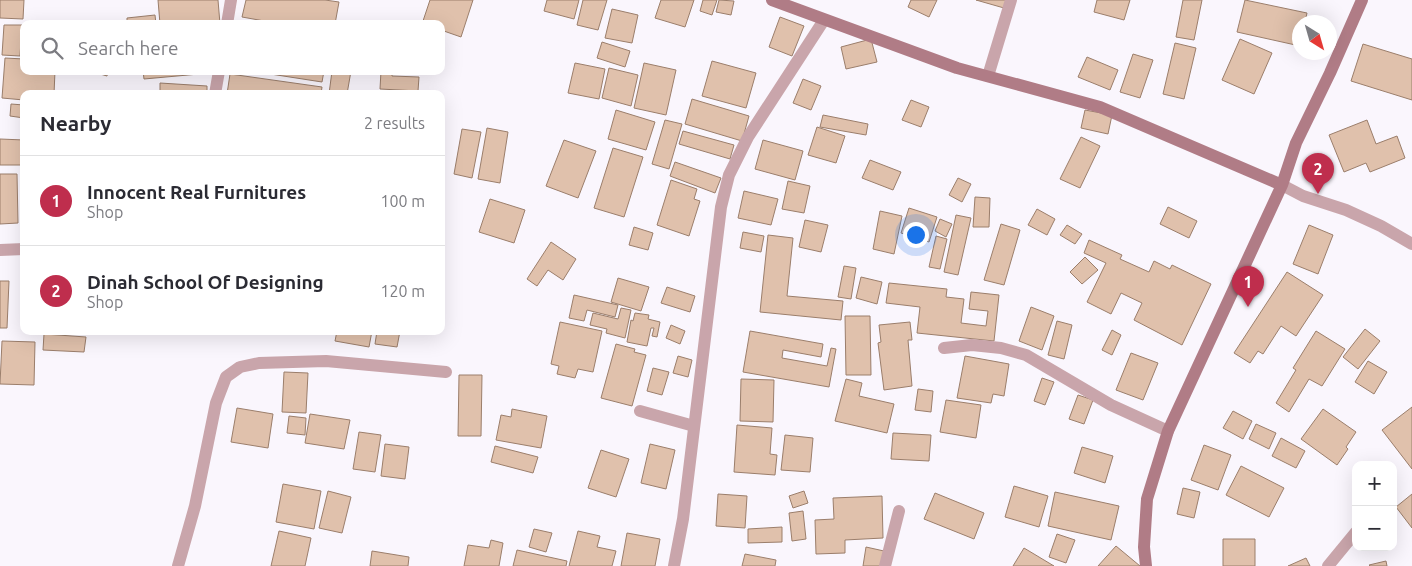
<!DOCTYPE html>
<html lang="en">
<head>
<meta charset="utf-8">
<style>
	body { margin:0; font-family:Ubuntu,sans-serif; background:#f7f7f7; color:#2b2b33 }
	.controls { position:absolute; right:15px; bottom:15px; display:grid; overflow:hidden; border-radius:10px; box-shadow:0 5px 20px #0002 }
	.controls button { width:45px; height:45px; display:grid; place-items:center; padding:0; border:0; border-bottom:1px solid #e1e1e2; background:#fff; color:#2b2b33; font:25px sans-serif }
	.compass { position:absolute; left:1292px; top:15px; width:45px; height:45px; border-radius:50%; background:#fff; box-shadow:0 5px 20px #0002; rotate:143deg }
	.you { position:absolute; left:915px; top:234px; width:18px; height:18px; margin:-12px; border:4px solid #fff; border-radius:50%; background:#1a73e8; box-shadow:0 0 0 8px #1a73e833 }
	.badge { display:grid; place-items:center; width:32px; height:32px; border-radius:50%; background:#bf2e4d; color:#fff; font-size:16px; font-weight:700 }
	.pin { position:absolute; translate:-50% -41px; filter:drop-shadow(0 1px 2px #0008) }
	.pin::after { content:''; position:absolute; top:26px; width:18px; height:15px; background:inherit; clip-path:polygon(0 0,100% 0,50% 100%) }
	.list { margin:0; padding:0; list-style:none }
	h2 { display:flex; justify-content:space-between; align-items:center; height:65px; margin:0; padding:0 20px; font-size:21px }
	h2 small { font-size:16px; font-weight:400; color:#7c7c81 }
	.list li { display:grid; grid-template-columns:32px 1fr auto; gap:15px; align-items:center; box-sizing:border-box; height:90px; padding:0 20px; border-top:1px solid #e1e1e2 }
	.list b { display:block; font-size:19px; white-space:nowrap }
	.list p { margin:0; font-size:16px; white-space:nowrap; color:#7c7c81 }
	.list em { font-size:16px; font-style:normal; color:#7c7c81 }
	.icon { flex:none; width:28px; height:28px; fill:none; stroke:currentColor; stroke-width:2; stroke-linecap:round; stroke-linejoin:round }
	.map { position:relative; flex:none; width:1412px; height:566px; overflow:hidden }
	.search { position:absolute; background:#fff; box-shadow:0 5px 20px #0002; left:20px; top:20px; width:425px; height:55px; display:flex; align-items:center; gap:12px; box-sizing:border-box; padding:0 18px; border-radius:10px; color:#7c7c81; font-size:19px }
	.panel { position:absolute; background:#fff; box-shadow:0 5px 20px #0002; left:20px; top:90px; width:425px; height:245px; border-radius:10px }
	.map>svg:first-child { display:block }
	.building { fill:#e0c1ac; stroke:#9b7e6b }
	.lines { fill:none; stroke-linecap:round; stroke-linejoin:round }
	.street { stroke:#c9a5ab; stroke-width:12 }
	.secondary { stroke:#b07c86; stroke-width:12 }
</style>
</head>
<body>
<div class="map">
<svg width="1412" height="566" viewBox="0 0 1412 566">
	<rect width="100%" height="100%" fill="#faf6fd"/>
	<!-- building -->
	<path class="building" d="M0,0H24L23,19L0,18Z
		M158,0H218L220,24H160Z
		M246,0H325L339,2L335,24H281L242,17Z
		M430,0H473L461,37L441,30V24H422Z
		M547,0H579L574,19L544,11Z
		M583,0H607L598,30L577,25Z
		M661,0H694L685,27L655,18Z
		M703,0H717L712,15L700,11Z
		M719,0L734,1L731,15L716,12Z
		M911,0H937L929,17L908,7Z
		M976,0H1007L1004,8Z
		M1097,0H1130L1124,20L1094,12Z
		M1183,0H1202L1194,40L1176,37Z
		M1245,0L1307,13L1305,22H1300V46L1237,32Z
		M612,9L638,15L632,43L605,38Z
		M155,15L156,24H127V18Z
		M780,17L804,26L792,56L769,47Z
		M4,25H22L20,56L2,55Z
		M871,39L877,62L846,69L841,47Z
		M1240,39L1272,53L1254,94L1222,80Z
		M602,42L630,51L625,67L597,58Z
		M1175,43L1196,48L1184,99L1163,94Z
		M1363,44L1412,59V100L1351,81Z
		M1133,54L1153,60L1140,98L1120,92Z
		M1087,57L1118,70L1110,90L1078,77Z
		M5,58L24,59V71H55L54,94H24V100L2,98Z
		M712,61L756,73L746,108L702,96Z
		M575,63L605,69L599,99L568,93Z
		M644,63L676,70L666,115L634,108Z
		M609,68L638,75L631,106L602,98Z
		M90,71H108L107,76Z
		M143,71H210V73L144,79Z
		M251,71H324L322,82Z
		M332,71H351L347,94H329Z
		M381,71H392V76L419,77L418,91L380,89Z
		M230,74L322,87L321,94H227Z
		M803,79L821,86L811,110L793,103Z
		M160,83L207,86V94H160Z
		M692,99L749,116L742,141L685,124Z
		M911,100L929,107L921,127L902,120Z
		M11,104L24,105V118L10,116Z
		M616,110L655,122L646,150L608,139Z
		M1085,110L1112,115L1108,134L1081,128Z
		M823,115L868,124L866,135L820,127Z
		M665,120L682,124L669,169L652,164Z
		M1367,120L1376,144L1397,136L1405,158L1370,172L1366,163L1344,172L1329,135Z
		M817,127L845,136L836,163L808,155Z
		M487,128L508,132L500,183L478,179Z
		M462,129L481,132L472,178L454,174Z
		M683,131L734,145L730,159L679,144Z
		M1081,137L1100,146L1080,188L1060,179Z
		M0,139L24,140V165H0Z
		M564,140L596,151L578,198L546,186Z
		M763,140L803,151L795,180L755,169Z
		M613,148L643,157L624,217L594,208Z
		M870,160L901,172L893,190L862,178Z
		M675,162L721,178L715,193L670,176Z
		M0,174H17L18,223L0,224Z
		M958,178L971,184L962,202L949,195Z
		M671,180L697,189L694,199L700,201L689,236L657,225Z
		M788,181L810,186L804,213L782,209Z
		M744,191L778,199L771,225L738,218Z
		M975,197L990,198L989,227H973Z
		M490,199L525,210L514,243L479,232Z
		M1168,207L1197,221L1189,238L1160,224Z
		M909,208L937,217L929,242L901,233Z
		M1037,209L1055,219L1047,235L1028,225Z
		M880,211L902,216L894,254L873,249Z
		M956,215L971,218L958,275L944,272Z
		M940,219L952,224L946,237L935,231Z
		M805,220L828,225L821,252L799,247Z
		M1001,224L1020,230L1004,285L984,280Z
		M1067,225L1082,234L1075,244L1060,235Z
		M1309,225L1333,235L1318,274L1293,264Z
		M634,227L653,233L648,250L629,245Z
		M743,232L764,236L761,252L740,248Z
		M768,235L793,238L787,296L843,301L841,320L760,312Z
		M936,236L947,239L940,269L929,267Z
		M1089,240L1122,255L1120,259L1149,272L1154,261L1170,269L1172,265L1211,284L1182,345L1134,320L1142,303L1121,293L1111,314L1087,302L1106,263L1084,253Z
		M551,242L576,259L563,280L548,270L537,286L527,279Z
		M1085,257L1098,270L1082,284L1070,272Z
		M844,266L856,268L851,299L838,297Z
		M1287,272L1323,295L1296,336L1281,326L1263,354L1258,351L1250,363L1234,353Z
		M861,277L882,282L877,304L856,298Z
		M618,278L649,287L641,311L611,302Z
		M0,281H9L7,328H0Z
		M889,283L947,289L946,297L964,299L961,323L986,326L988,311L969,309L971,292L999,295L994,341L917,333L920,307L886,303Z
		M667,287L695,296L690,312L661,303Z
		M574,295L618,305L615,317L587,310L584,321L569,318Z
		M1031,307L1054,316L1042,350L1019,341Z
		M621,308L631,310L625,338L606,333L607,329L590,325L593,313L618,319Z
		M635,313L649,315L648,319L660,322L657,337L652,336L654,328H651L647,346L627,342L631,320L633,321Z
		M845,316H870L871,375H846Z
		M1057,321L1072,325L1064,359L1048,355Z
		M560,322L602,331L593,372L578,369L575,378L557,374L559,366L551,364Z
		M910,322L912,340H908L912,386L884,390L878,343L881,342L879,325Z
		M671,325L685,331L680,344L666,338Z
		M1365,329L1380,341L1358,369L1343,357Z
		M1112,330L1121,335L1112,355L1102,350Z
		M337,331H372L369,347L335,341Z
		M377,331H400L397,347L375,344Z
		M750,331L823,344L821,357L783,350L782,358L827,366L831,348L836,349L829,387L743,372Z
		M1316,331L1345,349L1322,386L1309,379L1289,412L1276,403L1296,370L1293,368Z
		M44,334L86,337L84,352L43,350Z
		M2,341L35,342L34,385L0,384Z
		M616,344L635,349L634,352L646,355L632,406L601,398Z
		M1131,353L1158,363L1143,400L1116,390Z
		M678,356L692,360L688,377L673,373Z
		M965,356L1009,364L1004,396L993,394L991,403L957,398Z
		M1368,361L1387,372L1374,394L1355,382Z
		M653,368L669,372L662,395L647,391Z
		M284,372L308,373L306,413L282,412Z
		M459,375H482L481,436H458Z
		M1042,378L1054,382L1045,405L1034,401Z
		M741,379L774,380L773,422L740,421Z
		M846,379L862,383L859,396L894,404L887,433L835,421Z
		M918,389L933,391L931,412L915,410Z
		M1078,395L1093,400L1084,424L1069,419Z
		M946,400L981,405L976,438L940,432Z
		M1412,407V469L1382,430Z
		M237,408L273,414L268,448L231,442Z
		M512,409L547,416L541,448L496,440L501,415L511,417Z
		M1323,409L1356,432L1346,447L1348,449L1337,465L1301,439Z
		M1233,411L1252,421L1243,439L1223,428Z
		M310,414L350,420L344,449L305,443Z
		M289,416L306,418L305,435L287,433Z
		M1256,424L1276,433L1269,449L1249,439Z
		M737,425L772,428L770,454L777,455L775,475L734,472Z
		M359,432L381,435L375,472L353,469Z
		M893,433L931,435L929,461L891,459Z
		M785,435L813,438L810,472L781,470Z
		M1281,438L1305,451L1296,468L1272,456Z
		M385,444L409,447L405,479L381,476Z
		M650,444L675,450L666,489L641,483Z
		M1204,445L1231,455L1218,490L1191,480Z
		M495,446L538,457L533,473L491,462Z
		M1082,447L1113,456L1105,483L1074,473Z
		M601,450L629,459L616,497L588,488Z
		M1241,466L1284,488L1269,517L1226,495Z
		M283,484L321,491L314,529L276,522Z
		M1014,486L1048,496L1039,527L1005,517Z
		M1183,488L1200,492L1194,518L1177,514Z
		M328,491L351,497L342,533L319,528Z
		M804,491L808,503L793,508L789,496Z
		M1055,492L1119,506L1111,540L1048,526Z
		M935,493L984,513L974,539L924,519Z
		M718,494L747,496L745,528L716,526Z
		M1412,494V528L1396,507Z
		M882,496L883,538L845,540V553L816,554L815,520L834,519L833,498Z
		M803,511L806,539L792,541L789,513Z
		M782,527V542L748,543V529Z
		M534,529L552,533L546,552L529,547Z
		M279,531L311,538L305,566H271Z
		M578,531L600,536L597,547L616,551L612,566H569Z
		M627,533L660,539L655,566H621Z
		M1057,534L1075,540L1066,563L1049,557Z
		M1223,539H1255V566H1223Z
		M491,540L503,543L499,566H464L468,545L489,548Z
		M1116,546L1140,566H1098Z
		M866,547L884,551L881,566H863Z
		M1024,548L1054,566H1013Z
		M517,550L567,561L566,566H513Z
		M372,551L409,557L408,566H370Z
		M745,554L776,560L775,566H742Z
		M1306,558L1310,566H1288Z
		M1386,561L1387,566H1370L1369,565Z"/>
	<g class="lines">
		<!-- street -->
		<path class="street" d="M227,24L231,0
			M988,76L1011,0
			M215,94L219,71
			M1282,185L1303,196L1346,210L1381,226L1412,244
			M0,250L24,249
			M944,348L972,345L1001,348L1026,355L1111,405L1168,431
			M640,411L694,426
			M178,566L195,506L216,403L226,377L240,367L259,363L326,361L446,372
			M674,566L683,519L721,207L729,175L748,137L824,20
			M885,566L899,511
			M1328,566L1356,532"/>
		<!-- secondary -->
		<path class="secondary" d="M772,0L957,68L1100,107L1282,185
			M1146,566L1144,547L1147,499L1168,431L1282,185L1296,143L1330,73L1362,0"/>
	</g>
</svg>
<div class="controls">
<button>+</button>
<button>−</button>
</div>
<svg class="compass" viewBox="-18 -18 36 36"><path d="M0-13l5 13h-10z" fill="#e53935"/><path d="M0 13l5-13h-10z" fill="#7c7c81"/></svg>
<div class="you"></div>
<div class="pin badge" style="left:1248px;top:307px">1</div>
<div class="pin badge" style="left:1318px;top:194px">2</div>
<div class="search"><svg class="icon" aria-label="search" viewBox="0 0 24 24"><circle cx="10" cy="10" r="6"/><path d="M15 15l6 6"/></svg>Search here</div>
<section class="panel">
<h2>Nearby<small>2 results</small></h2>
<ul class="list">
<li><span class="badge">1</span><div><b>Innocent Real Furnitures</b><p>Shop</p></div><em>100 m</em></li>
<li><span class="badge">2</span><div><b>Dinah School Of Designing</b><p>Shop</p></div><em>120 m</em></li>
</ul>
</section>
</div>
</body>
</html>
